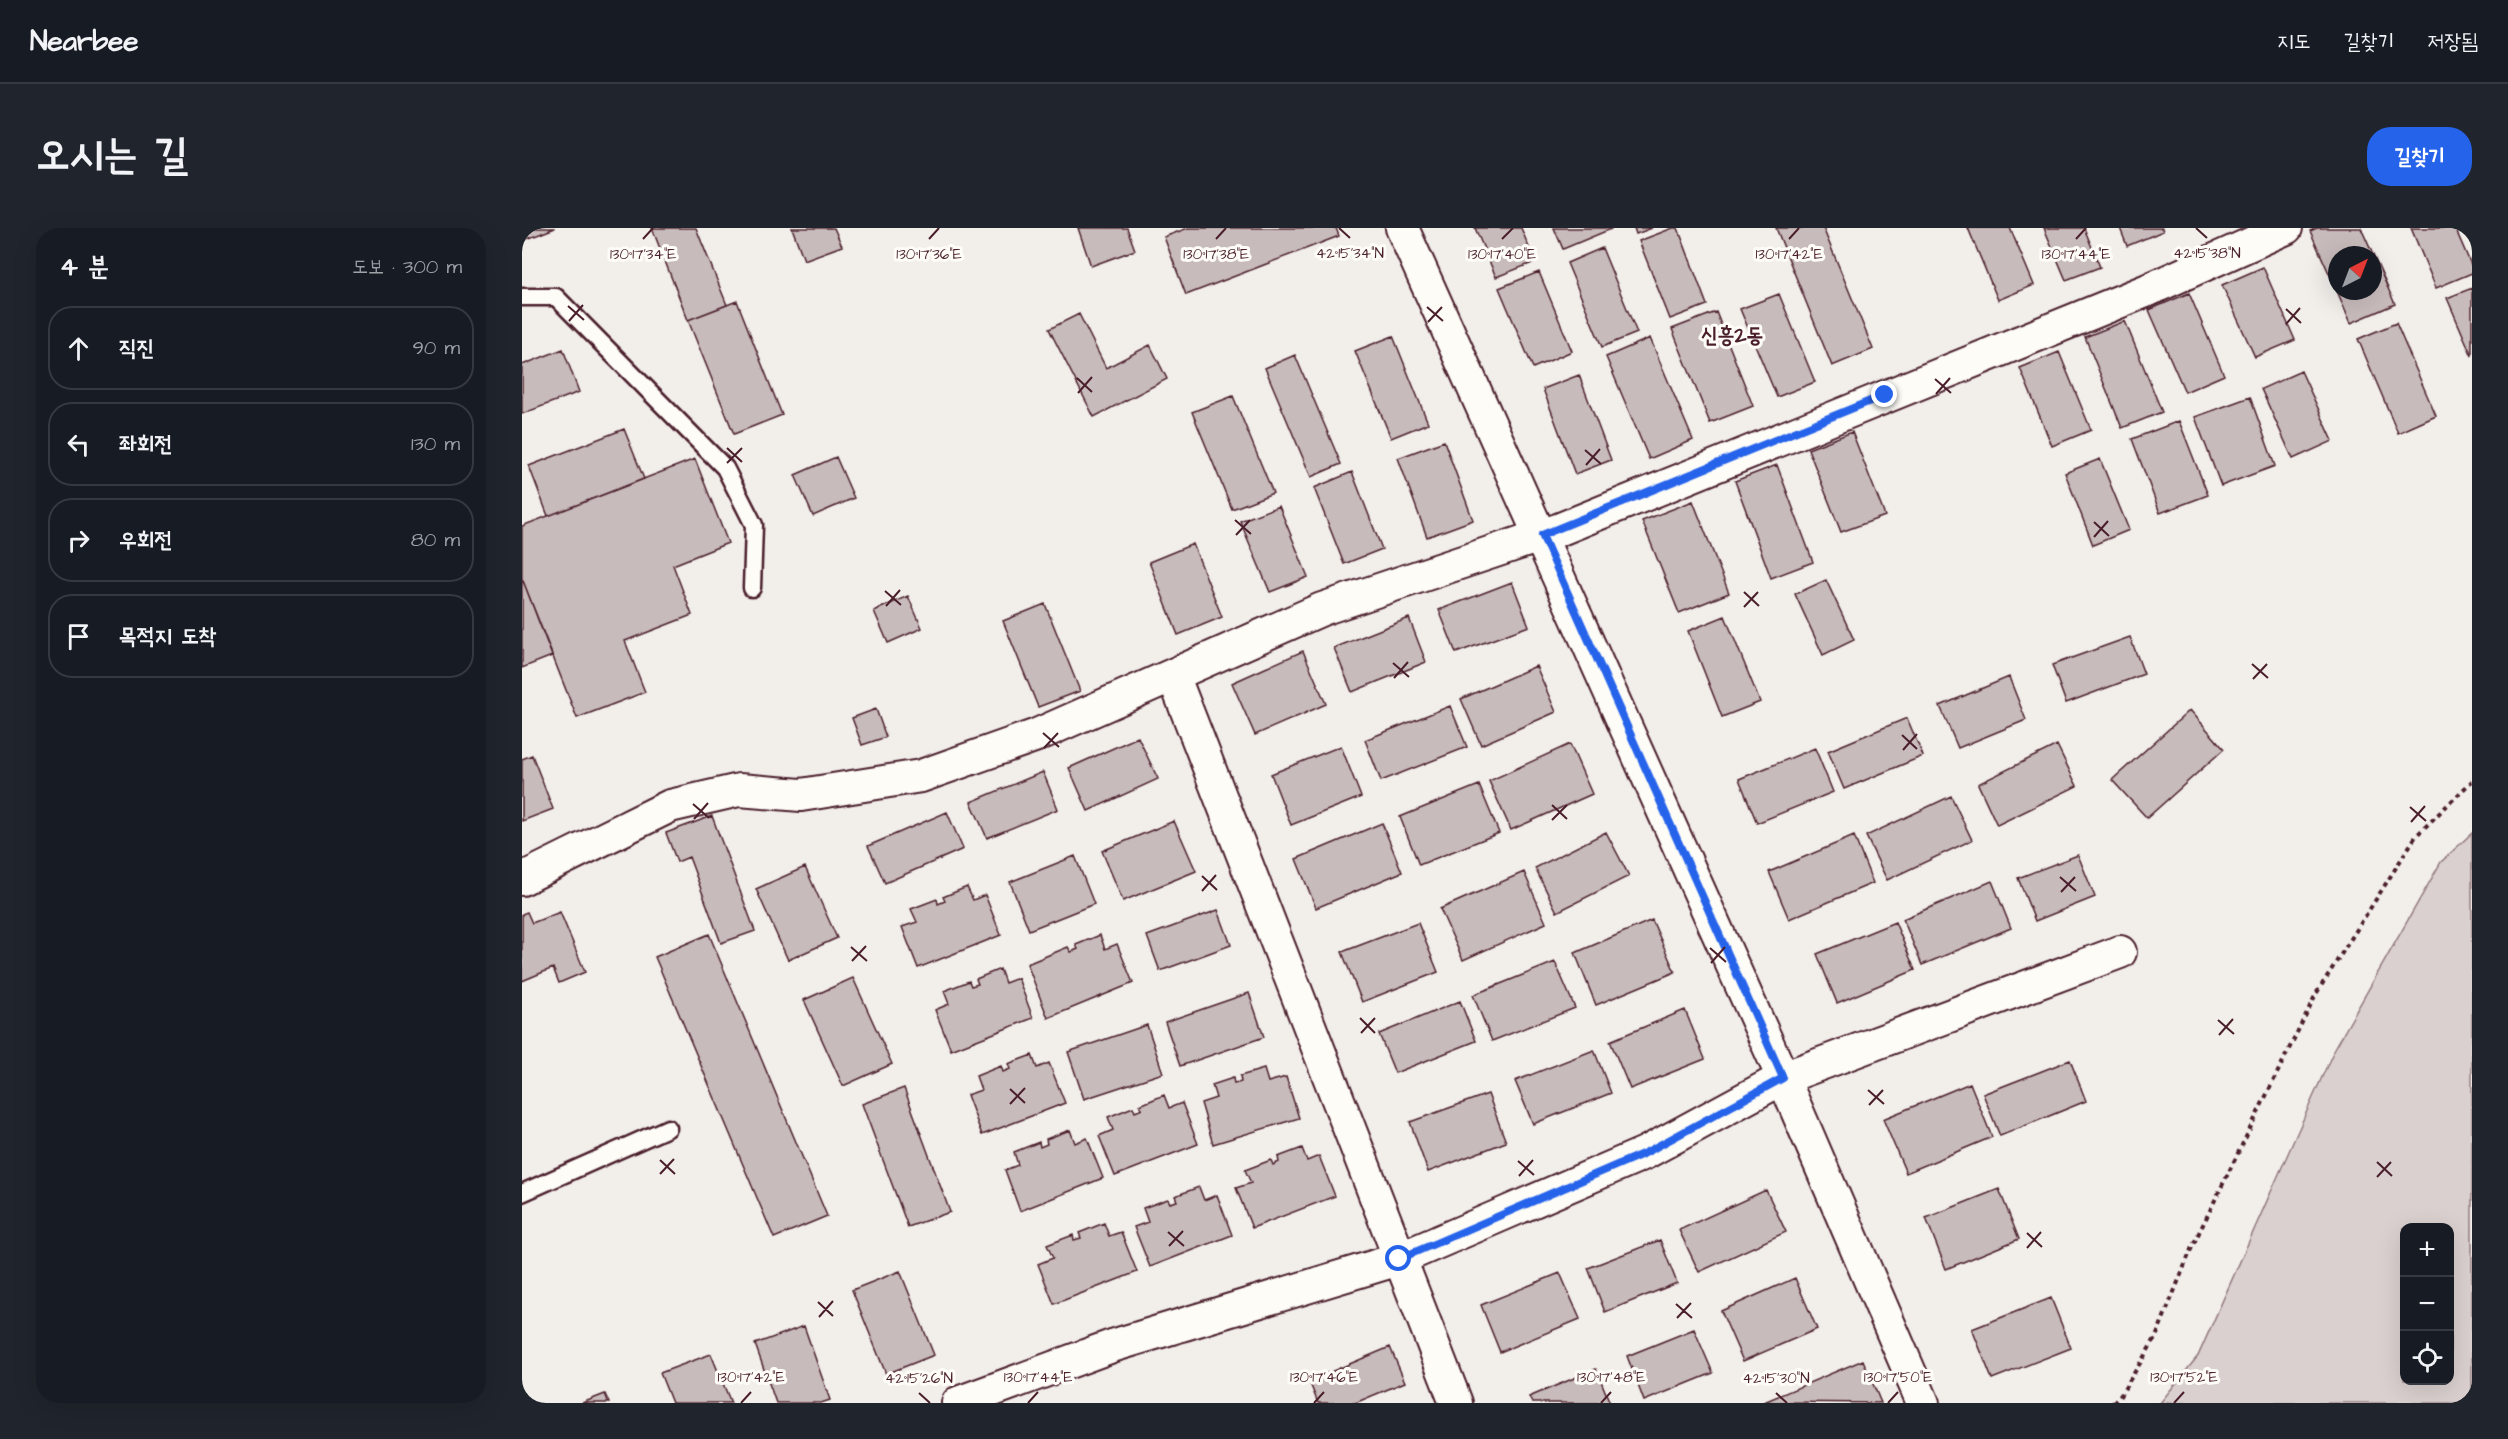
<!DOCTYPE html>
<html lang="ko">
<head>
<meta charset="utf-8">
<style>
	body { margin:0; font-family:"Architects Daughter","Poor Story",sans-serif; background:#20242c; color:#f1f3f6 }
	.controls { position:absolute; right:18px; bottom:18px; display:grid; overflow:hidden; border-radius:12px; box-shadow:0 6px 24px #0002 }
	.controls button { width:54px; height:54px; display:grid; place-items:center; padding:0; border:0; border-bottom:2px solid #363941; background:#171b24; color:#f1f3f6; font:30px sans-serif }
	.compass { position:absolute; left:1806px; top:18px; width:54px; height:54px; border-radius:50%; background:#171b24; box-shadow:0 6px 24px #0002; rotate:42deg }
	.stop { position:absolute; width:18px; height:18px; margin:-14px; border:4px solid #2563eb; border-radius:50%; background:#fff }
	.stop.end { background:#2563eb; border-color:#fff; box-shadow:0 2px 6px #0008 }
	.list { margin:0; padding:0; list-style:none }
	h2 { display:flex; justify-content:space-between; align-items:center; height:78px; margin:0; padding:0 24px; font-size:26px }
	h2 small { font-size:20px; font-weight:400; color:#9ea1a6 }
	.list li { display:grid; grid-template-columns:39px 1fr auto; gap:18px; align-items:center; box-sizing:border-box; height:84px; margin:0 12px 12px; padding:0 12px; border:2px solid #363941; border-radius:24px }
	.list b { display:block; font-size:22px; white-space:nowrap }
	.list em { font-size:20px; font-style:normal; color:#9ea1a6 }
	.icon { flex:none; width:33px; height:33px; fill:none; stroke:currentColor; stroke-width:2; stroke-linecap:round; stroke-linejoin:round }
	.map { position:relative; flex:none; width:1950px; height:1175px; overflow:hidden; border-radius:24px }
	header { display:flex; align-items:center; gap:36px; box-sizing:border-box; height:84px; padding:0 30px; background:#171b24; border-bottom:2px solid #363941 }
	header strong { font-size:28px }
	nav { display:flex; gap:33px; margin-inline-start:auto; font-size:21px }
	.intro { display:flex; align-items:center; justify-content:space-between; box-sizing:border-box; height:144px; padding:0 36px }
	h1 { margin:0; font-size:42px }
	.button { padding:15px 27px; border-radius:24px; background:#2563eb; color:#fff; font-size:21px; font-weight:700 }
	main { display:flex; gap:36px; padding:0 36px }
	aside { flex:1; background:#171b24; border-radius:24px; box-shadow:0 6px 24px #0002 }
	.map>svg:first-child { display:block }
	.green { fill:#d9d0cf; stroke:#92787d; stroke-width:1.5; fill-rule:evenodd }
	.building { fill:#c8bbbb; stroke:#4a1f2b; stroke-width:1.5 }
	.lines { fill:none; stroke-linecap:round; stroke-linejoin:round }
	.service-casing { stroke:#4a1f2b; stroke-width:21 }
	.minor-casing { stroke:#4a1f2b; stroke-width:36 }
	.path { stroke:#4a1f2b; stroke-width:4; stroke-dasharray:4.5 4.5; stroke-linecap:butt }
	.service { stroke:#fdfcf7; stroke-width:16 }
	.minor { stroke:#fdfcf7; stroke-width:32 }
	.route { stroke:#2563eb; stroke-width:8 }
	.ticks { fill:none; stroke:#4a1f2b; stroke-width:2 }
	.labels { text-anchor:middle; stroke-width:6; stroke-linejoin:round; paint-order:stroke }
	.quarter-label { font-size:21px; font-weight:bold; fill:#4a1f2b; stroke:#fdfcf7 }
	.ticks-label { font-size:15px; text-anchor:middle; fill:#4a1f2b; stroke:#fdfcf7; stroke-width:6; stroke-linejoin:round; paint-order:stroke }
</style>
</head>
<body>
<header>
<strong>Nearbee</strong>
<nav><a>지도</a><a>길찾기</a><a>저장됨</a></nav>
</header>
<div class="intro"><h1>오시는 길</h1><a class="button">길찾기</a></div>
<main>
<aside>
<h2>4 분<small>도보 · 300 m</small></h2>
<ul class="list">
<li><svg class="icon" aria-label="ahead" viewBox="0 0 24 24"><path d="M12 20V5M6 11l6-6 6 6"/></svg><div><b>직진</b></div><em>90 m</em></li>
<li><svg class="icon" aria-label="left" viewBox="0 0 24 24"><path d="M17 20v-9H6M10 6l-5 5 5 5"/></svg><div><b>좌회전</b></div><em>130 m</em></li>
<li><svg class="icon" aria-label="right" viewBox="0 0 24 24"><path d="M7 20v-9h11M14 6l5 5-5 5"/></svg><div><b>우회전</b></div><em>80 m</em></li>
<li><svg class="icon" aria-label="arrive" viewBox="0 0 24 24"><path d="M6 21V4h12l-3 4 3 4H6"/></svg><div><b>목적지 도착</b></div></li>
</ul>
</aside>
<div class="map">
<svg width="1950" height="1175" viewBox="0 0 1950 1175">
	<rect width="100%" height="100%" fill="#f2efeb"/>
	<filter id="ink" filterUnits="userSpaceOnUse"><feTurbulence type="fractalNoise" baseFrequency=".0167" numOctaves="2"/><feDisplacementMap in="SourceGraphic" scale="12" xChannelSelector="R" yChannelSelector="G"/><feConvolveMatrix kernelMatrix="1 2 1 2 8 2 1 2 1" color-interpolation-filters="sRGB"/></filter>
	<g filter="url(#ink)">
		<!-- green -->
		<path class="green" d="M1950,605V1175H1638L1676,1128L1812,822L1919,634ZM1882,1000H1928V1152H1882Z"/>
		<!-- building -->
		<path class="building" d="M0,0H33L0,13Z
			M130,0H174L205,77L166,92Z
			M270,0H312L320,18L282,32Z
			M556,0H605L613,22L569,38Z
			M666,0H814L817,8L664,67L642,9Z
			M953,0H999L1013,34L974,49Z
			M1032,0H1089V1L1041,21Z
			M1112,0H1130L1114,6Z
			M1151,0H1156L1185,77L1148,91L1117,13Z
			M1254,0H1301L1351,121L1310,138Z
			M1446,0H1488L1512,57L1476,72Z
			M1522,0H1562L1578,39L1544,52Z
			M1598,0H1640L1641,3L1605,18Z
			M1795,0H1839L1873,76L1829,95L1815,63H1851V27H1815V63L1788,3Z
			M1889,0H1933L1950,39V45L1914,60Z
			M1080,20L1115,105L1080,119L1045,35Z
			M1741,39L1773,112L1733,129L1700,57Z
			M1017,44L1050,123L1011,140L977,60Z
			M1950,60V128L1925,70Z
			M1667,65L1702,147L1663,164L1627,82Z
			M1257,66L1293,154L1255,169L1218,81Z
			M215,73L260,187L212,206L166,92Z
			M1194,84L1231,178L1188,195L1150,101Z
			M557,86L584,140L628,117L645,151L572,189L527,101Z
			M1603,93L1640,184L1600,200L1563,109Z
			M1874,95L1914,188L1876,205L1836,111Z
			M871,108L906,195L869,210L833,123Z
			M1128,110L1171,212L1127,231L1084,129Z
			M41,121L57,164L0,186V137Z
			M1537,124L1569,202L1530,218L1498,140Z
			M773,127L819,236L789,249L743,140Z
			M1779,143L1811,213L1771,231L1739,161Z
			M1057,147L1089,232L1053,246L1021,161Z
			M711,168L751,265L710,281L670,184Z
			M1728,169L1753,238L1699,258L1673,189Z
			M1657,193L1686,267L1638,285L1610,211Z
			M102,201L122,251L26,288L7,238Z
			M1330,204L1363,288L1319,304L1286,221Z
			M922,213L951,292L905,309L876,230Z
			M314,229L332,270L291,288L273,247Z
			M173,231L206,315L151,337L170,387L103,413L123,464L55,490L0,350V298Z
			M1578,231L1607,302L1571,317L1543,245Z
			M1255,237L1291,334L1249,350L1213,253Z
			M830,244L860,321L822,336L792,260Z
			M1171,273L1207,365L1157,385L1120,293Z
			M757,278L786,349L748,364L718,293Z
			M671,316L700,389L656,407L627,334Z
			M0,350L30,428L0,440Z
			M1304,352L1332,412L1301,427L1273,366Z
			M990,354L1007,398L934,425L917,382Z
			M386,368L400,400L366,415L352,383Z
			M523,376L558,463L516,479L481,393Z
			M1203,388L1238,474L1200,489L1166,403Z
			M887,390L904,434L830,464L812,420Z
			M1608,409L1622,446L1544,475L1530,437Z
			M781,423L804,476L733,507L710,455Z
			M1014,438L1034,484L959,517L939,471Z
			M1487,449L1504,492L1436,520L1418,478Z
			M928,478L945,519L859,553L843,512Z
			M354,481L364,509L340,517L330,490Z
			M1668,482L1702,521L1625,590L1590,552Z
			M1385,490L1401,528L1322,561L1306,523Z
			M616,509L636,551L566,583L547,540Z
			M1048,516L1070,566L989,602L967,553Z
			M1535,517L1555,558L1475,597L1456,556Z
			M819,518L839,569L769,597L749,546Z
			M1293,520L1311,564L1235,595L1217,551Z
			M10,527L31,581L0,593V531Z
			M521,544L536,581L465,610L449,574Z
			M957,557L977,605L897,637L878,589Z
			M1429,568L1450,612L1365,652L1344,608Z
			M425,584L441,621L363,655L346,618Z
			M190,588L233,703L199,715L167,629L155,634L144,605Z
			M652,593L674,643L601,673L580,623Z
			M860,595L880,644L794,680L774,631Z
			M1084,604L1107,648L1035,684L1013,640Z
			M1332,608L1351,655L1267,691L1247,644Z
			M1556,627L1573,669L1513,693L1496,650Z
			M553,628L572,676L507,702L488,654Z
			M283,639L315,710L266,732L234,661Z
			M1002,644L1024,695L941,732L918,681Z
			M1470,653L1489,700L1400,737L1381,691Z
			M445,659L451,672L463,667L479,707L396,740L380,699L395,694L389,681L415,671L416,676L423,673L421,669Z
			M696,682L709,717L638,743L625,708Z
			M5,684L10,695L38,684L63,744L37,755L31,740L0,753V686Z
			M1130,692L1153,744L1074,777L1053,725Z
			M1373,694L1393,742L1315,775L1295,726Z
			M896,695L916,744L840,774L820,724Z
			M187,706L305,988L252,1010L133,729Z
			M578,707L583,721L595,716L611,755L526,790L505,736L546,719L549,724L556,721L554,717Z
			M1033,734L1053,780L970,813L951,767Z
			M478,741L483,755L496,750L511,790L429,822L413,782L427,776L422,763L447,753L449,758L456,756L454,751Z
			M331,750L370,836L321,858L282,772Z
			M727,765L742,809L658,838L643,794Z
			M938,773L954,813L873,845L857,806Z
			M1163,782L1183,831L1108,861L1088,813Z
			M625,797L641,845L562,871L546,824Z
			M1072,822L1089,865L1011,896L993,853Z
			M510,827L515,840L527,835L543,875L460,907L445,867L459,862L454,848L479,838L481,844L488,841L486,836Z
			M1548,832L1564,873L1478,908L1461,866Z
			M742,841L746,854L764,849L777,890L691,916L679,875L694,870L690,857L711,850L712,856L719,854L718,848Z
			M1448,855L1470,909L1384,945L1361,891Z
			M382,860L428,984L386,999L340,876Z
			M966,866L984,914L906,944L888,894Z
			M642,867L647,880L660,875L676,916L593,948L577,908L591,902L586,889L611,879L613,884L620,881L618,877Z
			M548,902L553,915L565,910L581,950L498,983L483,942L496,937L492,924L517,914L518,919L525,916L524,911Z
			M780,920L785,933L797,928L813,968L730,1000L714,960L729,955L723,942L749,932L751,937L757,934L756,929Z
			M677,959L682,972L695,967L710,1007L628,1039L612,999L626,994L621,980L646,971L648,975L655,973L653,968Z
			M1477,961L1497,1011L1424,1041L1404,990Z
			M1244,962L1264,1004L1177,1044L1157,1002Z
			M582,995L587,1008L599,1004L615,1044L532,1076L516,1036L531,1030L525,1017L551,1007L552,1012L559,1010L557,1005Z
			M1138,1012L1155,1055L1083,1084L1066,1040Z
			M378,1043L412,1127L364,1146L330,1062Z
			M1038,1045L1058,1091L978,1124L959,1077Z
			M1273,1050L1295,1101L1221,1133L1199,1083Z
			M1529,1070L1549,1120L1470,1151L1450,1101Z
			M282,1098L308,1172L299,1175H254L233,1116Z
			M1172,1101L1191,1145L1122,1173L1105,1128Z
			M868,1119L883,1154L833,1175H796L787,1153Z
			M189,1126L209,1175H150L138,1145Z
			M1341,1132L1359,1175L1242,1174Z
			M1074,1141L1088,1175H1010L1007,1169Z
			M83,1166L87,1175H60Z"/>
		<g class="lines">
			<!-- service casing -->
			<g class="service-casing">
				<path id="service" d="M0,69H34L203,240L232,297L230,360
					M0,965L146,900"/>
			</g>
			<!-- minor casing -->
			<g class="minor-casing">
				<path id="minor" d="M880,0L1261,850L1401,1175
					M651,447L934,1175
					M0,651L148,578L217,562L279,567L399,548L515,507L800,381L1036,302L1626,62L1764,0
					M436,1175L590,1118L877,1031L1123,925L1261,850L1598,724"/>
			</g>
			<!-- path -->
			<path class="path" d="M1591,1175L1598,1168L1634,1109L1670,1019L1794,766L1894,608L1950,553"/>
			<!-- service -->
			<use href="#service" class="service"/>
			<!-- minor -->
			<use href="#minor" class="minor"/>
		</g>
	</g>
	<g class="lines" filter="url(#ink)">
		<!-- route -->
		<path class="route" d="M877,1031L1123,925L1261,850L1020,307L1363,167"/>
	</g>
	<!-- ticks -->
	<path class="ticks" d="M817,0L828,10M1674,0L1685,10M121,11L131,0M407,11L417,0M694,11L704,0M980,11L991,0M1267,11L1277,0M1554,11L1564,0M46,78L62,92M905,79L921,93M1764,81L1779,95M47,93L61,77M906,94L920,79M1764,96L1778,80M555,150L570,164M1413,151L1429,165M556,165L570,149M1414,166L1428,150M205,220L220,234M1063,222L1079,236M205,235L220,220M1064,237L1078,221M713,292L729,306M1572,294L1587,308M714,307L728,292M1572,309L1586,293M363,363L379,377M1222,364L1237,378M364,378L378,362M1222,379L1236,364M871,435L887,449M1730,436L1746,450M872,450L886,434M1731,451L1745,436M521,505L537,519M1380,507L1395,521M522,520L536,505M1381,522L1395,506M171,576L187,590M1030,577L1045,591M1888,579L1904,593M172,591L186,575M1030,592L1045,577M1889,594L1903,578M680,648L695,662M1538,649L1554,663M680,663L694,647M1539,664L1553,649M329,719L345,733M1188,720L1204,734M330,733L344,718M1189,735L1203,719M838,790L853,805M1696,792L1712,806M839,805L853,790M1697,807L1711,791M488,861L503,875M1346,862L1362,876M488,876L503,860M1347,877L1361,862M138,932L153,946M996,933L1012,947M1855,934L1870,948M138,946L152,931M997,948L1011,932M1855,949L1869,934M646,1004L662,1018M1505,1005L1520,1019M647,1018L661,1003M1505,1020L1519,1004M296,1074L311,1088M1154,1076L1170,1090M297,1089L311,1073M1155,1090L1169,1075M397,1165L408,1175M1254,1165L1265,1175M219,1175L229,1164M506,1175L516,1164M792,1175L802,1164M1079,1175L1089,1164M1366,1175L1376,1164M1652,1175L1662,1164"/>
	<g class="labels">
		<!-- quarter labels -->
		<g class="quarter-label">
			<text x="1210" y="114">신흥2동</text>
		</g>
	</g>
	<g class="ticks-label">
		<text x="828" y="30">42°15'34"N</text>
		<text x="1685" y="30">42°15'38"N</text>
		<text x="121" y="31">130°17'34"E</text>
		<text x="694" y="31">130°17'38"E</text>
		<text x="980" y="31">130°17'40"E</text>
		<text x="1267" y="31">130°17'42"E</text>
		<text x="1554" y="31">130°17'44"E</text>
		<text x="407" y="31">130°17'36"E</text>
		<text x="229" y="1154">130°17'42"E</text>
		<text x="516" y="1154">130°17'44"E</text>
		<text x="802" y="1154">130°17'46"E</text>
		<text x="1089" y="1154">130°17'48"E</text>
		<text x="1376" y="1154">130°17'50"E</text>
		<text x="1662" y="1154">130°17'52"E</text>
		<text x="397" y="1155">42°15'26"N</text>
		<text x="1254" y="1155">42°15'30"N</text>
	</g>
</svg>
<div class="controls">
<button>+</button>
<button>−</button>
<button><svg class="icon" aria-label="locate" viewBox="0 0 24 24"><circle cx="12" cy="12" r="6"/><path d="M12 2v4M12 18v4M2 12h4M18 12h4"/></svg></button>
</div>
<svg class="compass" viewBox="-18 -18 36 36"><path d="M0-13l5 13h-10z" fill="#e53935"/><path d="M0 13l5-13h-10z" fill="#9ea1a6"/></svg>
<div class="stop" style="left:877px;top:1031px"></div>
<div class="stop end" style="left:1363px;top:167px"></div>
</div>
</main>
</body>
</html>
